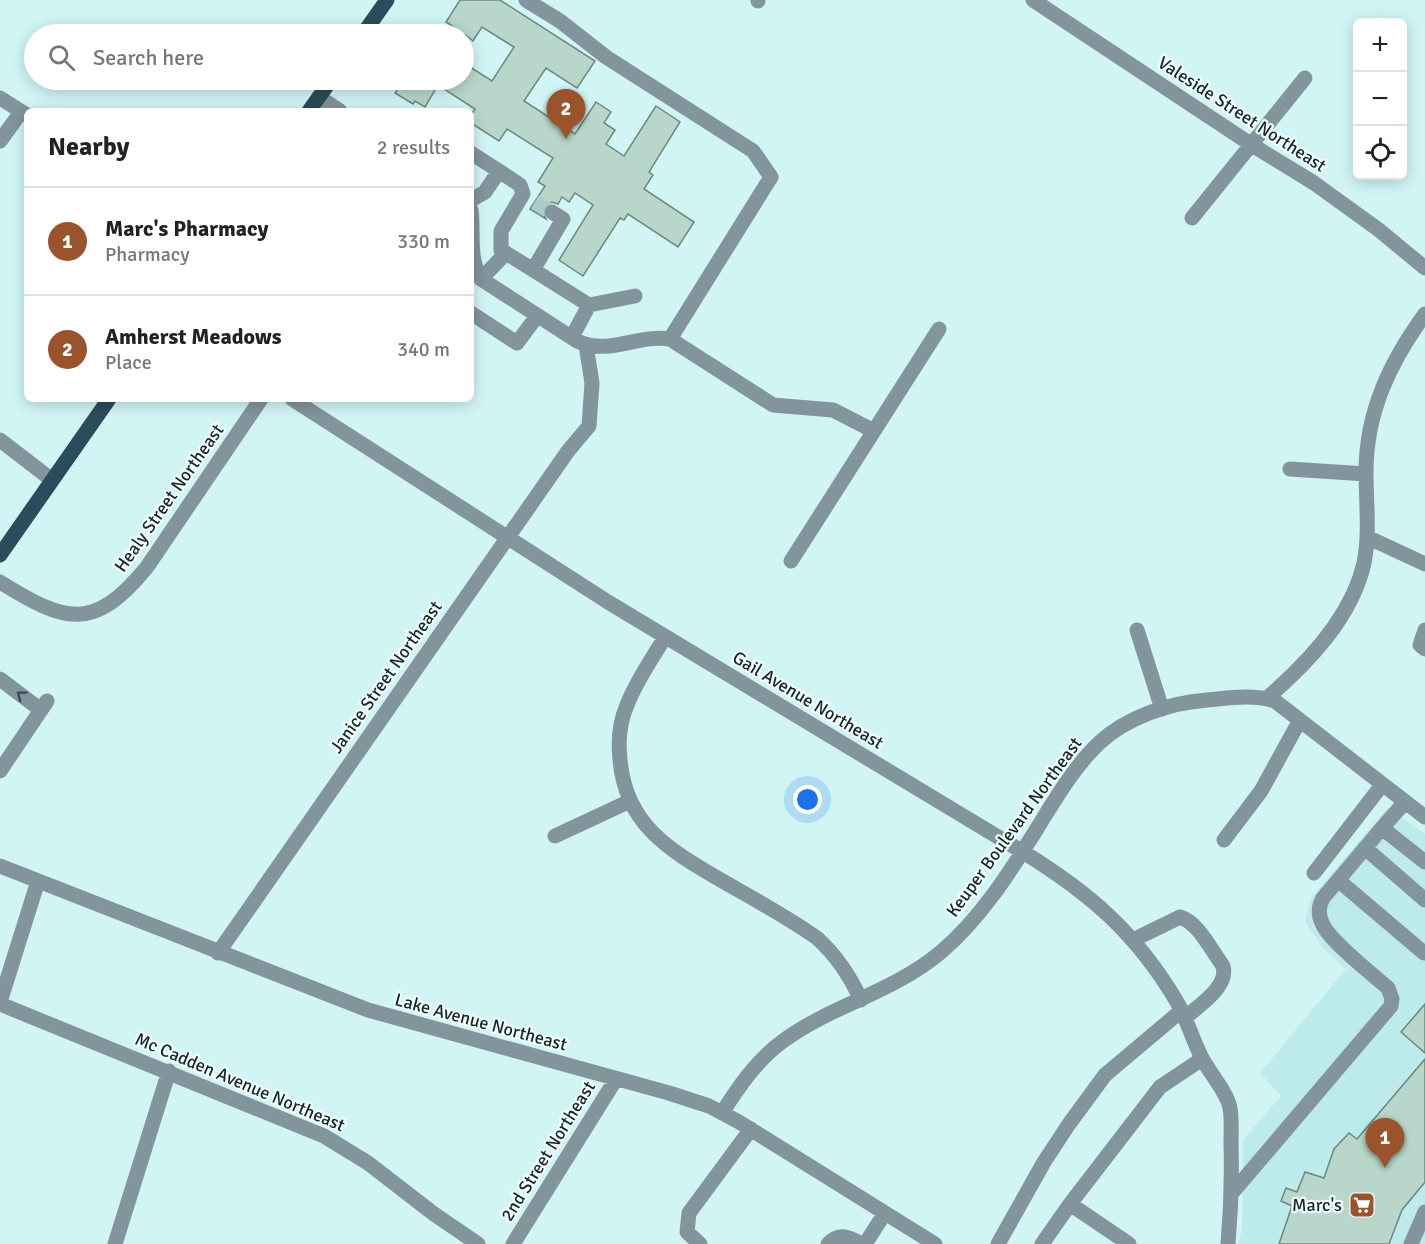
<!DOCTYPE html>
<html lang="en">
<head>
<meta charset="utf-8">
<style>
	body { margin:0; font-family:Signika,sans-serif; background:#f6f6f6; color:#222 }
	.controls { position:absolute; right:18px; top:18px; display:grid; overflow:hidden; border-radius:9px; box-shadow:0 3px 15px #0003 }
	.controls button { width:54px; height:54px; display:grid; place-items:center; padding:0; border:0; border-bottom:2px solid #e0e0e0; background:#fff; color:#222; font:30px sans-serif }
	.you { position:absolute; left:808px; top:800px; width:21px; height:21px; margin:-15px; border:4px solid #fff; border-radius:50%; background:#1a73e8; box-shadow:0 0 0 9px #1a73e833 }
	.badge { display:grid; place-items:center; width:39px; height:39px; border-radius:50%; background:#9a532b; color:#fff; font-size:20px; font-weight:700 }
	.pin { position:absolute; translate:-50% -50px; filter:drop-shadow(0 2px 3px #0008) }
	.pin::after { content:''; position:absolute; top:32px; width:21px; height:18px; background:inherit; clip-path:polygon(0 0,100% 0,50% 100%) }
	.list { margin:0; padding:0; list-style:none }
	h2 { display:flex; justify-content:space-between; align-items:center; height:78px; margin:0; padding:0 24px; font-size:26px }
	h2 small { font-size:20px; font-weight:400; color:#767676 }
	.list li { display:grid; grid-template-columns:39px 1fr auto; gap:18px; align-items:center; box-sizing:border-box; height:108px; padding:0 24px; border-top:2px solid #e0e0e0 }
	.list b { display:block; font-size:22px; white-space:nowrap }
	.list p { margin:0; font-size:20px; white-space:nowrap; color:#767676 }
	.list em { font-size:20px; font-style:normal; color:#767676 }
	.icon { flex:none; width:33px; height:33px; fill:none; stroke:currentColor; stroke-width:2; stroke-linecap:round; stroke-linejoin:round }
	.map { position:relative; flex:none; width:1425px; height:1244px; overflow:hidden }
	.search { position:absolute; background:#fff; box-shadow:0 3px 15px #0003; left:24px; top:24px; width:450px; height:66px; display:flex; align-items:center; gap:15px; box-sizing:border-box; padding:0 21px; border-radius:33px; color:#767676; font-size:22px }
	.panel { position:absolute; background:#fff; box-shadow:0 3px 15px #0003; left:24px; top:108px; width:450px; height:294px; border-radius:9px }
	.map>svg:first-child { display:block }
	.built { fill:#bdeaeb }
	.building { fill:#b8d7ca; stroke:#6c897d; stroke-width:1.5 }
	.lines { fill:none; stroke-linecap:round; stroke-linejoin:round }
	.minor-tunnel { stroke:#accccc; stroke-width:15; stroke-dasharray:15 8; stroke-linecap:butt }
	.minor { stroke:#82949c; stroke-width:15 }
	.major { stroke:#2b4c5a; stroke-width:15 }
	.oneway { stroke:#3d4c4f }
	.labels { text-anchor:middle; stroke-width:4.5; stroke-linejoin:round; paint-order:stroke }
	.street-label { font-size:18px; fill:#182626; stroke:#effdfd }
	.poi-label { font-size:18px; fill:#182626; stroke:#effdfd; text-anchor:end }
</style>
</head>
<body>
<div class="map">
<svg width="1425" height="1244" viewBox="0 0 1425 1244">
	<rect width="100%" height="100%" fill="#d1f5f5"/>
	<!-- built -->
	<path class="built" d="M1388,807L1425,834V1244H1238L1242,1230L1243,1140L1281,1096L1260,1073L1346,969L1322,947L1305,921L1311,898Z"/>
	<!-- building -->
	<path class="building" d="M460,0H500L595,61L577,88L546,68L524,101L575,134L596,102L611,112L604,123L615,130L606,144L624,156L656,106L680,122L649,172L653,175L644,189L694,222L678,247L628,214L624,220L620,218L583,276L559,260L593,205L575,193L569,202L562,197L558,204L552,202L547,204L542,211L546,219L530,209L545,186L538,182L553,158L507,129L499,141L471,123V115L475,109L438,85L425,107L415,101L413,104L395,93L404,80H464V63L492,81L514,47L482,27L473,41L464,34H453L457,29L446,22Z
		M1425,1004V1053L1401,1032Z
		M1425,1059V1182L1402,1210L1389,1244H1279L1292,1206L1281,1201L1286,1188L1297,1192L1305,1172L1324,1178L1334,1149L1349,1133L1357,1139Z"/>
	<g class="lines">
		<!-- minor-tunnel -->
		<path class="minor-tunnel" d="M535,202L552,212"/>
		<!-- minor -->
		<path class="minor" d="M526,0L560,21L606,57L753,151L771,177L670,339
			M758,0V1
			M1033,0L1252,145L1314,183L1379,230L1425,268
			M319,97L340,111
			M0,98L27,115
			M0,141L21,112
			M471,153L499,171
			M471,200L485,192L499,171L520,185L523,194L501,231V250L506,253L481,279
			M471,210C474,234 468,257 481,279L577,341C609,356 637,334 670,339L773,405L833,410L874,431
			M1192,218L1305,78
			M506,253L589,305L572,337
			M533,270L563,219L552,212
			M589,305L635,296
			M471,313L517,343L537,316
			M292,399L608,602L1023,852C1090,893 1137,934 1177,1002C1188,1021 1193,1042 1203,1060C1210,1073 1228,1094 1230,1108C1232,1119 1231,1132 1231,1144C1232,1178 1231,1210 1228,1244
			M0,440L52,480
			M1290,469L1366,474
			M1367,537L1425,564
			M791,561L939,329
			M0,582C66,623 94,632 147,567L261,399
			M1137,630L1162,709
			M1425,630L1420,645L1425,649
			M665,637C652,659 636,681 627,705C620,721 618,741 620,759C625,824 668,849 719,879C752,898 786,916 817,938C837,956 850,976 861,1000
			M0,679L41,710
			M1267,698C1308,663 1352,617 1364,563C1370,533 1366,503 1366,472C1366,412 1390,362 1425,314
			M0,771L47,701
			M1405,802L1382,828L1425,862
			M555,836L630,801
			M1224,840L1261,791L1300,720
			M1365,848L1425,900
			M0,866L368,1010L669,1093L709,1106L739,1122L935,1244
			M1314,873L1382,785
			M1338,880L1424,953L1425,952
			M1133,940L1180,917C1199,923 1211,950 1223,966C1229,987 1199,1005 1185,1018
			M218,953L568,451L589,426L592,383L586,345
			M0,1002L38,881
			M0,1004L324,1136L368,1163L434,1214L478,1244
			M722,1113C739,1086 757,1060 783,1041C832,1005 892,993 941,952C981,918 1010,872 1038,827C1056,798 1074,767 1099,743C1127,717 1169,703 1207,700C1228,698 1254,694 1275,701L1425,817
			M1232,1193L1391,1006L1392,999L1388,988C1372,974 1331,942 1323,925C1318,916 1318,907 1323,898L1382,828
			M1070,1204L1160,1087L1202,1059
			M115,1244L169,1071
			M513,1244L616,1079
			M700,1244L687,1232L689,1213L751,1129
			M828,1244C839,1233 849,1236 861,1244
			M865,1244L885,1213
			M998,1244L1044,1162L1069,1124L1105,1075L1181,1011
			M1042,1244L1070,1204L1129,1244
			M1411,1244L1425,1212"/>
		<!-- major -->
		<path class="major" d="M363,34L387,0
			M309,111L331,80
			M0,555L109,399"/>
	</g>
	<!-- one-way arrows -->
	<defs><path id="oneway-chevron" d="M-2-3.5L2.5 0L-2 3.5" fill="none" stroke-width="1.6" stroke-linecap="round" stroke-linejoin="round" transform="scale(1.5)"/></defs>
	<use class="oneway" href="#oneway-chevron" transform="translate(21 695) rotate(-143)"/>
	<!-- icons -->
	<defs>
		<g id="supermarket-square" transform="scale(1.35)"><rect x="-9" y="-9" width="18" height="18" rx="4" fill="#9a532b" stroke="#effdfd"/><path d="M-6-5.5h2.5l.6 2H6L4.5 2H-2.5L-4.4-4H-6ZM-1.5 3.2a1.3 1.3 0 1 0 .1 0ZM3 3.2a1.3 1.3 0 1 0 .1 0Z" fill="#fff"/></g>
	</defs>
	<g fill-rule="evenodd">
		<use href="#supermarket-square" x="1362" y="1205"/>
	</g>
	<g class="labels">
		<!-- street labels -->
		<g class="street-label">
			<text transform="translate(1242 114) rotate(33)" y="6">Valeside Street Northeast</text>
			<text transform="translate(169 498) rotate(-55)" y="6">Healy Street Northeast</text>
			<text transform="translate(386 677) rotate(-55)" y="6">Janice Street Northeast</text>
			<text transform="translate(808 700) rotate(31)" y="6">Gail Avenue Northeast</text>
			<text transform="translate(1014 827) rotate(-54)" y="6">Keuper Boulevard Northeast</text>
			<text transform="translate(481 1022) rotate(15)" y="6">Lake Avenue Northeast</text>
			<text transform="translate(240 1082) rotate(23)" y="6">Mc Cadden Avenue Northeast</text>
			<text transform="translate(548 1151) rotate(-58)" y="6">2nd Street Northeast</text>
		</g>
		<!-- poi labels -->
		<g class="poi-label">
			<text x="1342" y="1211">Marc's</text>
		</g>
	</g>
</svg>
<div class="controls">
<button>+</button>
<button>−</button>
<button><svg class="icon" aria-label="locate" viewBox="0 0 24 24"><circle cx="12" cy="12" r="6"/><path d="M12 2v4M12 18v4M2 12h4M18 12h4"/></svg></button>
</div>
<div class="you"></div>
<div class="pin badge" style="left:1385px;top:1168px">1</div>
<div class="pin badge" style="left:566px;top:139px">2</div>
<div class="search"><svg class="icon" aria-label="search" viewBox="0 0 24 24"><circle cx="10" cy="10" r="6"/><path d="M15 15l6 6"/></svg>Search here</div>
<section class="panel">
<h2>Nearby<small>2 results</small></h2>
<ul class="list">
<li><span class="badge">1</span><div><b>Marc's Pharmacy</b><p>Pharmacy</p></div><em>330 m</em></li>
<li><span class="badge">2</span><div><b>Amherst Meadows</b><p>Place</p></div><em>340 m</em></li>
</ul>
</section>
</div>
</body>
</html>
